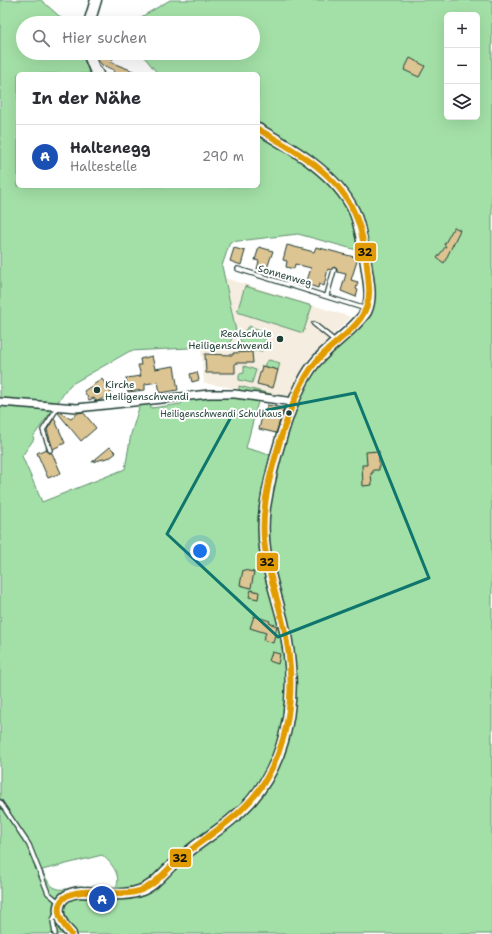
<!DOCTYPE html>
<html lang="de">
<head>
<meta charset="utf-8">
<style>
	body { margin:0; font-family:"Shantell Sans",sans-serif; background:#f7f7f7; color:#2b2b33 }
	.controls { position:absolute; right:12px; top:12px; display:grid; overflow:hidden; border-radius:6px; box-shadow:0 4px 16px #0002 }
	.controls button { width:36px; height:36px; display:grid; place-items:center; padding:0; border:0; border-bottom:1px solid #e1e1e2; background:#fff; color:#2b2b33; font:20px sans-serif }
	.you { position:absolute; left:200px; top:551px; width:14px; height:14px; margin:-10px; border:3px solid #fff; border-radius:50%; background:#1a73e8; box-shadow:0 0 0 6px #1a73e833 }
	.badge { display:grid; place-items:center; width:26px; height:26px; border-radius:50%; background:#ea580c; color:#fff; font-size:13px; font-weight:700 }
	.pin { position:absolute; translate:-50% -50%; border:2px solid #fff; box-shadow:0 1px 4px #0006 }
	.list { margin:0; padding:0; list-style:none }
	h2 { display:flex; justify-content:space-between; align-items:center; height:52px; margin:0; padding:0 16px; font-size:17px }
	h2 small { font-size:13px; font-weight:400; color:#7c7c81 }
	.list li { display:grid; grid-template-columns:26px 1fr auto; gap:12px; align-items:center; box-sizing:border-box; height:64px; padding:0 16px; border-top:1px solid #e1e1e2 }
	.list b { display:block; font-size:15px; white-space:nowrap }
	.list p { margin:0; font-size:13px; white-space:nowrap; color:#7c7c81 }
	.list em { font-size:13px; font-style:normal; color:#7c7c81 }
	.icon { flex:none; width:22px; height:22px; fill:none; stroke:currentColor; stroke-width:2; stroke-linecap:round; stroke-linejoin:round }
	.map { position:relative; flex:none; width:492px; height:934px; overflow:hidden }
	.search { position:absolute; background:#fff; box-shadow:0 4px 16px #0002; left:16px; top:16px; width:244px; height:44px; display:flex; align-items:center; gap:10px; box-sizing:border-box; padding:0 14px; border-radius:22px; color:#7c7c81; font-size:15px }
	.panel { position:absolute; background:#fff; box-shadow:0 4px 16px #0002; left:16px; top:72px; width:244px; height:116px; border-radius:6px }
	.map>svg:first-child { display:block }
	.built { fill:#f5eddf }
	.green { fill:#a3e0a7; stroke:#618e6e; fill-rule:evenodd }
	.building { fill:#ddc493; stroke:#1f3d34 }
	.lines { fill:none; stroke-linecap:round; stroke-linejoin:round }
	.lane-casing { stroke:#1f3d34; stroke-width:6 }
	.street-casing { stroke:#1f3d34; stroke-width:10 }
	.secondary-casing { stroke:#1f3d34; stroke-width:13 }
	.lane { stroke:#fff; stroke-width:3.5 }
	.street { stroke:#fff; stroke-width:7 }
	.secondary { stroke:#fff; stroke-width:10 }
	.bus-1-casing { stroke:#fff; stroke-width:9 }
	.bus-1 { stroke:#e19c05; stroke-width:6 }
	.marked { fill:none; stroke:#0f766e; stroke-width:3; stroke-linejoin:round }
	.poi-dot { fill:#1f3d34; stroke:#fff; stroke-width:1.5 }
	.labels { text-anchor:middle; stroke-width:4; stroke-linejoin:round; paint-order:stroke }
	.bus-label { font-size:9px; fill:#1f3d34; stroke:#fff; text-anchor:end }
	.street-label { font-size:10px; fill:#1f3d34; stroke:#fff }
	.poi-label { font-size:10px; fill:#1f3d34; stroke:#fff; text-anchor:end }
	.line-badge { stroke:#fff; stroke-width:1.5 }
	.pale-badge-label { font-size:11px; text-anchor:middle; font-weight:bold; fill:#111 }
</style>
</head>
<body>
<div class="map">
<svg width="492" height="934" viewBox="0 0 492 934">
	<rect width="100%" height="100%" fill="#fff"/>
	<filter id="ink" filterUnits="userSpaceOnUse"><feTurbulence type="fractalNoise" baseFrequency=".025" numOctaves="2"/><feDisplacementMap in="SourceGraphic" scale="8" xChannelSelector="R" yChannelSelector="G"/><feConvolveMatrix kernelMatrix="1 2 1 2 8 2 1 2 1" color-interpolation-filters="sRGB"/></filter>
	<g filter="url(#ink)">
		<!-- built -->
		<path class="built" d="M225,278L351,317L309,358L289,398L204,383L201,348L228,346L236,332Z"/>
		<!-- green -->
		<path class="green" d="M0,0H41L67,23H23V53H88L98,74H18V186H258V74H158L141,53H253V23H131L170,0H492V934H0ZM447,15H477V117H447ZM298,234L364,252L366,312L299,387L277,457L246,448L259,398L184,396L181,404L151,408L150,400L141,401L131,434L125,469L42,502L22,456L34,439L33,437L70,385L130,351L228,346L236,331L222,266L230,242ZM102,855C111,862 122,876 116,887L86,886V888C62,887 54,898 42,870Z
			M245,286L312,306L303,333L237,312Z
			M250,326L254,329L267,333L262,351H252L244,347V344L239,342L244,331Z
			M269,360L280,363L278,370L264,366L266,362Z
			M244,366L256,370L252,383L239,380V374L244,373Z
			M239,386L271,394V396L239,392Z"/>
		<!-- building -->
		<path class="building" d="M100,53L114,58L110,62L141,74H113L114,70L102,65L97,59Z
			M410,58L425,66L419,77L404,70Z
			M454,227L460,230L444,263L437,258L446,246L444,245Z
			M287,245L314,252L316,247L358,258L351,280L358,282L356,289L358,290L356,297L341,291L346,274L337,272V269L334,267L331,270L328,269L324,286L319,284L318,288L306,284L311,268L295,264L294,269L286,267L287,261L283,260Z
			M259,247L273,251L266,271L257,269L259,261L255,260Z
			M234,248L245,251L241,265L230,261Z
			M252,352L253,363H235V373H206L205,354L233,355V353Z
			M152,356L155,369L174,366L178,390L160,393L158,382L145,384V390L128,392L126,378L141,376L138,365H141L140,359Z
			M262,366L278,370L273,388L257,384Z
			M197,372L199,380L192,382L190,374Z
			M102,379L112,394L98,401H96L94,398L89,400L84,391Z
			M267,405L284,408L276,433L259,429L263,413L265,414Z
			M59,412L71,419L78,413L83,412L96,428L81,441L58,413Z
			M54,418L65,443L53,449L47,430Z
			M110,447L116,453L111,457L92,462Z
			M46,449L48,453H52L61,473L48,478L37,453Z
			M379,451V470H373V473H371L372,485L363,486L362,465H367L366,452Z
			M243,570L254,572L251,588L240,585Z
			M251,590L259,592L258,599L249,597Z
			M254,616L270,621L269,623L277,626L273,643L263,640L266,633L250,628Z
			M272,652L280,654L278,664L269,661Z"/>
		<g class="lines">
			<!-- lane casing -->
			<g class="lane-casing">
				<path id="lane" d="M238,269L366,309
					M327,295L334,270
					M314,324L335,341
					M50,450L43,430L58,407
					M0,802L29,845L48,893L60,903
					M55,934L53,920L57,912"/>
			</g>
			<!-- street casing -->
			<g class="street-casing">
				<path id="street" d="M0,402L77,408L209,394H235L294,402"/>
			</g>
			<!-- secondary casing -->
			<g class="secondary-casing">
				<path id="secondary" d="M89,23L96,0
					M88,53L94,68L98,74
					M71,934C54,918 52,894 81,892C99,893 122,897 139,891C153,887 161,875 171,866C179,858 188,852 197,845C216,831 235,819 251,801C293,752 298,683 283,622C273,581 259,551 265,507C271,469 290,394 314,364C329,345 352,332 366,312C373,297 368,280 366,264C363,247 361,227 354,211C336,173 293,149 258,129"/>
			</g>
			<!-- lane -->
			<use href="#lane" class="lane"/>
			<!-- street -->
			<use href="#street" class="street"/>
			<!-- secondary -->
			<use href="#secondary" class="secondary"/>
			<!-- bus-1 casing -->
			<g class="bus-1-casing">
				<path id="bus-1" d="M71,934C63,925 52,909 64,898C79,885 115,897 135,892C154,888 165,871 179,859C210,833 246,815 266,779C294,731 296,673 282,619C276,593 266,567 264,539C261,502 273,463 284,428C292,406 300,382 315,363C335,338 372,325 369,287C367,263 364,233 354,212C336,172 294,150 258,129"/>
			</g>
			<!-- bus-1 -->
			<use href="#bus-1" class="bus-1"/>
		</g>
	</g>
	<!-- marked area -->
	<path class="marked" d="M355,393L429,578L278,637L167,534L231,417Z"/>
	<!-- markers -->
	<g class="poi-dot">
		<circle cx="280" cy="339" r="4"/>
		<circle cx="97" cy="390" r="4"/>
		<circle cx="289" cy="413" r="3.5"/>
	</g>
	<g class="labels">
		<!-- bus labels -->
		<g class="bus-label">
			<text x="282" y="417">Heiligenschwendi Schulhaus</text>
		</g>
		<!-- street labels -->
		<g class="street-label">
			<text transform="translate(285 275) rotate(16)" y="4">Sonnenweg</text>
		</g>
		<!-- poi labels -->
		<g class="poi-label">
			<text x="272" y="337">Realschule<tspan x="272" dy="12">Heiligenschwendi</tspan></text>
			<text x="105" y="388" text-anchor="start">Kirche<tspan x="105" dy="12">Heiligenschwendi</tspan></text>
		</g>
	</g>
	<g class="line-badge">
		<rect x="354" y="242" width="23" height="20" rx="4" fill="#e19c05"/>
		<rect x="256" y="552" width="23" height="20" rx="4" fill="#e19c05"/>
		<rect x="169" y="848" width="23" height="20" rx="4" fill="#e19c05"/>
	</g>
	<g class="pale-badge-label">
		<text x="365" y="256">32</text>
		<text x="267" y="566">32</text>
		<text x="180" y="862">32</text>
	</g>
</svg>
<div class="controls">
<button>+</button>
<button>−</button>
<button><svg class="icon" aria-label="layers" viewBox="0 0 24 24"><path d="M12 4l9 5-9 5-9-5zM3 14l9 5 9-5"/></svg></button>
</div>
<div class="you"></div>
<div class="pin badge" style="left:102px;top:899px;background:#1a4fb4">A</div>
<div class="search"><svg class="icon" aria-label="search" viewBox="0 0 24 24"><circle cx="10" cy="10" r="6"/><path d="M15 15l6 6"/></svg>Hier suchen</div>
<section class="panel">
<h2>In der Nähe<small></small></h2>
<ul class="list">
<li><span class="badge" style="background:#1a4fb4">A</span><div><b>Haltenegg</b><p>Haltestelle</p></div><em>290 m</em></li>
</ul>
</section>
</div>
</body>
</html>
